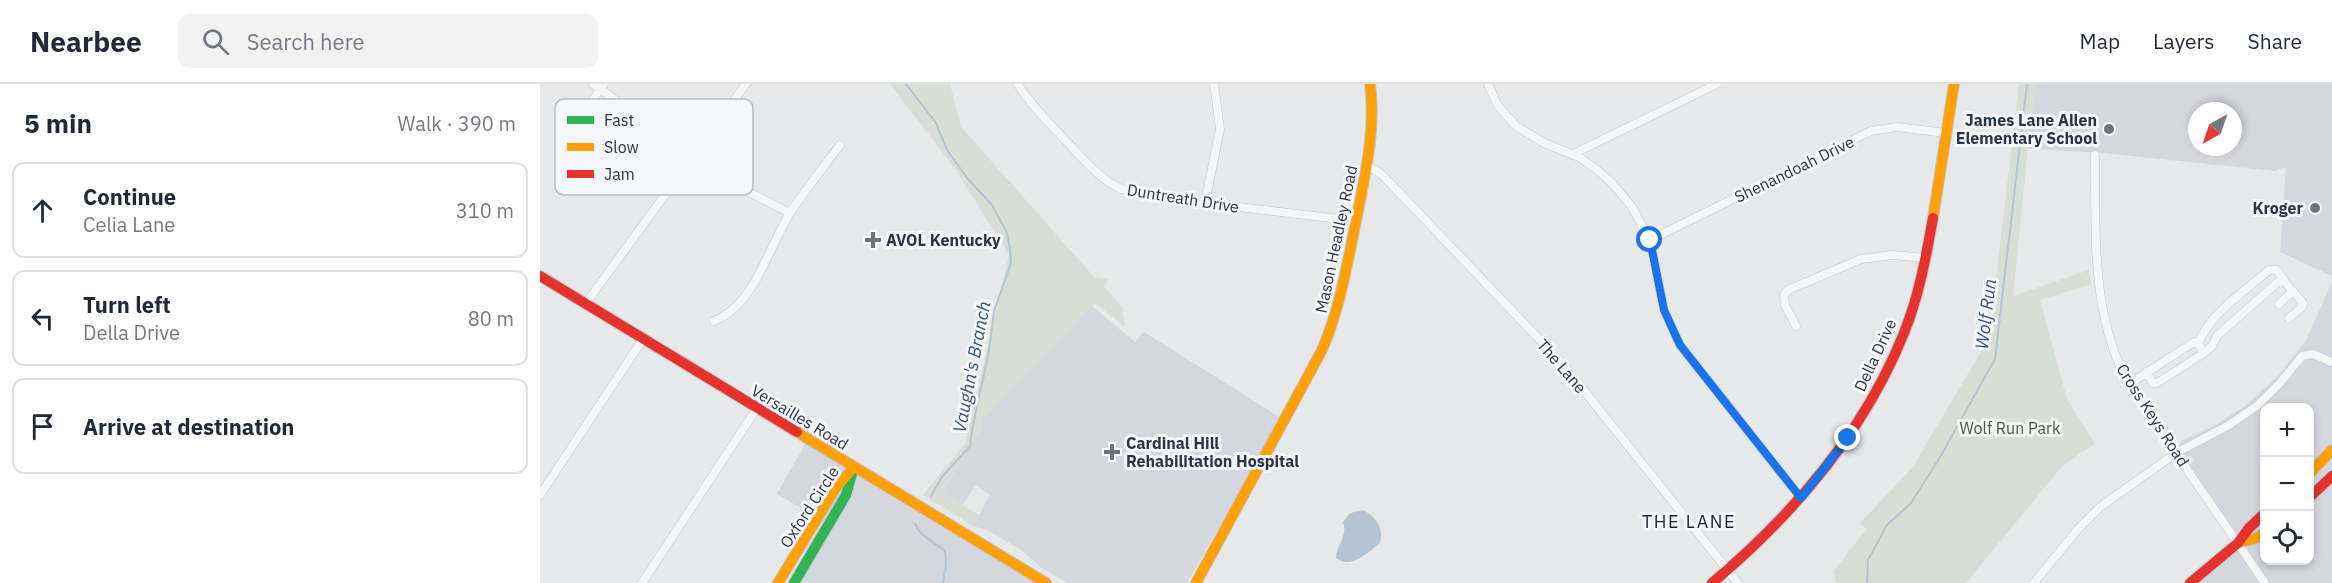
<!DOCTYPE html>
<html lang="en">
<head>
<meta charset="utf-8">
<style>
	body { margin:0; font-family:"IBM Plex Sans",sans-serif; background:#f2f2f3; color:#1f2937 }
	.controls { position:absolute; right:18px; bottom:18px; display:grid; overflow:hidden; border-radius:12px; box-shadow:0 3px 9px #0003 }
	.controls button { width:54px; height:54px; display:grid; place-items:center; padding:0; border:0; border-bottom:2px solid #e0e1e3; background:#fff; color:#1f2937; font:30px sans-serif }
	.compass { position:absolute; left:1648px; top:18px; width:54px; height:54px; border-radius:50%; background:#fff; box-shadow:0 3px 9px #0003; rotate:220deg }
	.stop { position:absolute; width:18px; height:18px; margin:-14px; border:4px solid #1a73e8; border-radius:50%; background:#fff }
	.stop.end { background:#1a73e8; border-color:#fff; box-shadow:0 2px 6px #0008 }
	.list { margin:0; padding:0; list-style:none }
	h2 { display:flex; justify-content:space-between; align-items:center; height:78px; margin:0; padding:0 24px; font-size:26px }
	h2 small { font-size:20px; font-weight:400; color:#747a83 }
	.list li { display:grid; grid-template-columns:39px 1fr auto; gap:18px; align-items:center; box-sizing:border-box; height:96px; margin:0 12px 12px; padding:0 12px; border:2px solid #e0e1e3; border-radius:12px }
	.list b { display:block; font-size:22px; white-space:nowrap }
	.list p { margin:0; font-size:20px; white-space:nowrap; color:#747a83 }
	.list em { font-size:20px; font-style:normal; color:#747a83 }
	.icon { flex:none; width:33px; height:33px; fill:none; stroke:currentColor; stroke-width:2; stroke-linecap:round; stroke-linejoin:round }
	.map { position:relative; flex:none; width:1792px; height:499px; overflow:hidden }
	header { display:flex; align-items:center; gap:36px; box-sizing:border-box; height:84px; padding:0 30px; background:#fff; border-bottom:2px solid #e0e1e3 }
	header strong { font-size:28px }
	nav { display:flex; gap:33px; margin-inline-start:auto; font-size:21px }
	.search { width:420px; height:54px; background:#f2f2f3; display:flex; align-items:center; gap:15px; box-sizing:border-box; padding:0 21px; border-radius:12px; color:#747a83; font-size:22px }
	main { display:flex }
	aside { flex:1; background:#fff }
	.map>svg:first-child { display:block }
	.built { fill:#d4d7dd; fill-rule:evenodd }
	.green { fill:#d6ded6 }
	.water { fill:#b4c4d5 }
	.lines { fill:none; stroke-linecap:round; stroke-linejoin:round }
	.stream { stroke:#b4c4d5; stroke-width:2 }
	.street-casing { stroke:#c4c6c8; stroke-width:9 }
	.fast-casing { stroke:#c4c6c8; stroke-width:12 }
	.slow-casing { stroke:#c4c6c8; stroke-width:12 }
	.jam-casing { stroke:#c4c6c8; stroke-width:12 }
	.street { stroke:#f5f6f7; stroke-width:8 }
	.fast { stroke:#30b455; stroke-width:10 }
	.slow { stroke:#ff9f0a; stroke-width:10 }
	.jam { stroke:#e5322d; stroke-width:10 }
	.route { stroke:#1a73e8; stroke-width:8 }
	.poi-dot { fill:#6c737f; stroke:#f4f6f9; stroke-width:2 }
	.labels { text-anchor:middle; stroke-width:6; stroke-linejoin:round; paint-order:stroke }
	.poi-label { font-size:16px; font-weight:bold; fill:#2b3445; stroke:#f4f6f9; text-anchor:end }
	.street-label { font-size:16px; fill:#2b3445; stroke:#f4f6f9 }
	.park-label { font-size:16px; fill:#3f6138; stroke:#f4f6f9 }
	.water-label { font-size:18px; font-style:italic; fill:#34527a; stroke:#f4f6f9 }
	.neighbourhood-label { font-size:18px; letter-spacing:1.5px; fill:#1d2536; stroke:#f4f6f9 }
	.key { fill:#f4f6f9; stroke:#b8bcc3; stroke-width:1.5 }
	.key-label { font-size:16px; fill:#2b3445 }
</style>
</head>
<body>
<header>
<strong>Nearbee</strong>
<div class="search"><svg class="icon" aria-label="search" viewBox="0 0 24 24"><circle cx="10" cy="10" r="6"/><path d="M15 15l6 6"/></svg>Search here</div>
<nav><a>Map</a><a>Layers</a><a>Share</a></nav>
</header>
<main>
<aside>
<h2>5 min<small>Walk · 390 m</small></h2>
<ul class="list">
<li><svg class="icon" aria-label="ahead" viewBox="0 0 24 24"><path d="M12 20V5M6 11l6-6 6 6"/></svg><div><b>Continue</b><p>Celia Lane</p></div><em>310 m</em></li>
<li><svg class="icon" aria-label="left" viewBox="0 0 24 24"><path d="M17 20v-9H6M10 6l-5 5 5 5"/></svg><div><b>Turn left</b><p>Della Drive</p></div><em>80 m</em></li>
<li><svg class="icon" aria-label="arrive" viewBox="0 0 24 24"><path d="M6 21V4h12l-3 4 3 4H6"/></svg><div><b>Arrive at destination</b></div></li>
</ul>
</aside>
<div class="map">
<svg width="1792" height="499" viewBox="0 0 1792 499">
	<rect width="100%" height="100%" fill="#e6e8ea"/>
	<!-- built -->
	<path class="built" d="M1486,0H1792V192L1740,168L1746,83L1735,87L1563,69L1478,64ZM1657,27H1693V63H1657Z
		M1792,198V499H1650L1698,459L1636,369L1641,357L1677,340L1705,322L1737,293L1765,258ZM1724,324H1770V476H1724Z
		M552,222L595,258L604,248L741,334L647,499H528L500,483L484,468L451,448L433,442L450,411L436,401L422,422L399,408L441,336Z
		M268,355L506,499H247L283,437L237,410Z"/>
	<!-- green -->
	<path class="green" d="M350,0H410L421,43L554,193L568,195L564,203L582,223L585,243L555,219L442,336L443,344L426,369L403,409L439,431L433,442L383,411L425,360L469,171L416,86Z
		M1479,0H1497L1488,63L1473,212L1549,186L1551,200L1500,216L1527,315L1555,360L1523,381L1426,499H1296L1294,487L1326,445L1320,439L1372,384L1454,246L1453,221Z"/>
	<!-- water -->
	<path class="water" d="M823,426C836,433 844,443 840,459C829,468 811,486 796,474C797,461 808,451 803,438L810,429Z"/>
	<g class="lines">
		<!-- stream -->
		<path class="stream" d="M366,0L396,39L407,66L427,94L452,121L467,149L470,165L471,179L454,227L449,267L432,346L430,362L402,393L391,412
			M375,440C380,452 394,458 405,467L406,481L403,499
			M1327,499L1328,476L1347,441L1371,419L1399,375L1455,275L1487,0"/>
		<!-- street casing -->
		<g class="street-casing">
			<path id="street" d="M53,0L189,98L250,129
				M478,0C490,21 508,37 524,55C542,73 557,94 581,105L665,119L816,137
				M948,0L958,22L976,42L1004,59L1039,73L1056,85L1072,99L1092,123L1110,156L1124,226L1140,261L1261,414
				M30,49L64,0
				M1033,70L1177,0
				M1555,71C1556,148 1550,234 1591,304L1725,499
				M828,82L840,89L851,100L1021,278L1198,499
				M665,119L680,45L674,0
				M1110,156L1331,47L1357,43L1406,49
				M46,219L206,0
				M1739,220L1753,207
				M174,237C215,221 228,164 250,129C266,105 284,83 300,61
				M1256,242L1245,221L1244,211L1248,206L1321,175L1352,171L1386,174
				M1658,260C1671,228 1704,208 1729,186H1737L1745,198
				M1606,288L1613,299H1617L1664,269
				M1589,300L1654,258L1658,260L1664,269L1672,262L1677,252L1739,197L1745,198L1763,219L1762,223L1749,234
				M0,411L103,255
				M102,499L217,324
				M1494,499L1538,445L1560,423L1636,369L1689,341L1718,321L1739,300L1762,272L1773,270L1792,278"/>
		</g>
		<!-- fast casing -->
		<g class="fast-casing">
			<path id="fast" d="M254,499L306,411L313,386"/>
		</g>
		<!-- slow casing -->
		<g class="slow-casing">
			<path id="slow" d="M1393,134L1414,0
				M257,348L506,499
				M1770,389L1792,366
				M1698,459L1717,454L1724,449
				M238,499L295,405L314,383
				M656,499L782,266C800,224 807,181 816,137C825,91 836,47 830,0"/>
		</g>
		<!-- jam casing -->
		<g class="jam-casing">
			<path id="jam" d="M0,192L257,348
				M1770,413L1792,392
				M1172,499C1254,430 1324,349 1364,249C1379,212 1386,173 1393,134
				M1650,499L1698,459L1709,444L1724,430"/>
		</g>
		<!-- street -->
		<use href="#street" class="street"/>
		<!-- fast -->
		<use href="#fast" class="fast"/>
		<!-- slow -->
		<use href="#slow" class="slow"/>
		<!-- jam -->
		<use href="#jam" class="jam"/>
	</g>
	<g class="lines">
		<!-- route -->
		<path class="route" d="M1110,156L1124,226L1140,261L1261,414L1308,354"/>
	</g>
	<!-- markers -->
	<g class="poi-dot">
		<circle cx="1569" cy="45" r="6"/>
		<circle cx="1775" cy="124" r="6"/>
		<path d="M330 147h6v6h6v6h-6v6h-6v-6h-6v-6h6z"/>
		<path d="M569 359h6v6h6v6h-6v6h-6v-6h-6v-6h6z"/>
	</g>
	<g class="labels">
		<!-- poi labels -->
		<g class="poi-label">
			<text x="1557" y="42">James Lane Allen<tspan x="1557" dy="18">Elementary School</tspan></text>
			<text x="1763" y="130">Kroger</text>
			<text x="346" y="162" text-anchor="start">AVOL Kentucky</text>
			<text x="586" y="365" text-anchor="start">Cardinal Hill<tspan x="586" dy="18">Rehabilitation Hospital</tspan></text>
		</g>
		<!-- street labels -->
		<g class="street-label">
			<text transform="translate(1254 85) rotate(-26)" y="6">Shenandoah Drive</text>
			<text transform="translate(643 114) rotate(9)" y="6">Duntreath Drive</text>
			<text transform="translate(796 155) rotate(-78)" y="6">Mason Headley Road</text>
			<text transform="translate(1335 271) rotate(-65)" y="6">Della Drive</text>
			<text transform="translate(1022 282) rotate(49)" y="6">The Lane</text>
			<text transform="translate(1613 331) rotate(57)" y="6">Cross Keys Road</text>
			<text transform="translate(260 333) rotate(31)" y="6">Versailles Road</text>
			<text transform="translate(269 423) rotate(-57)" y="6">Oxford Circle</text>
		</g>
		<!-- park labels -->
		<g class="park-label">
			<text x="1470" y="350">Wolf Run Park</text>
		</g>
		<!-- water labels -->
		<g class="water-label">
			<text transform="translate(1446 230) rotate(-83)" y="6">Wolf Run</text>
			<text transform="translate(432 283) rotate(-79)" y="6">Vaughn's Branch</text>
		</g>
		<!-- neighbourhood labels -->
		<g class="neighbourhood-label">
			<text x="1149" y="444">THE LANE</text>
		</g>
	</g>
	<!-- legend -->
	<rect x="15" y="15" width="198" height="96" rx="9" class="key"/>
	<rect x="27" y="32" width="27" height="8" fill="#30b455"/>
	<rect x="27" y="59" width="27" height="8" fill="#ff9f0a"/>
	<rect x="27" y="86" width="27" height="8" fill="#e5322d"/>
	<g class="key-label">
		<text x="64" y="42">Fast</text>
		<text x="64" y="69">Slow</text>
		<text x="64" y="96">Jam</text>
	</g>
</svg>
<div class="controls">
<button>+</button>
<button>−</button>
<button><svg class="icon" aria-label="locate" viewBox="0 0 24 24"><circle cx="12" cy="12" r="6"/><path d="M12 2v4M12 18v4M2 12h4M18 12h4"/></svg></button>
</div>
<svg class="compass" viewBox="-18 -18 36 36"><path d="M0-13l5 13h-10z" fill="#e53935"/><path d="M0 13l5-13h-10z" fill="#747a83"/></svg>
<div class="stop" style="left:1110px;top:156px"></div>
<div class="stop end" style="left:1308px;top:354px"></div>
</div>
</main>
</body>
</html>
